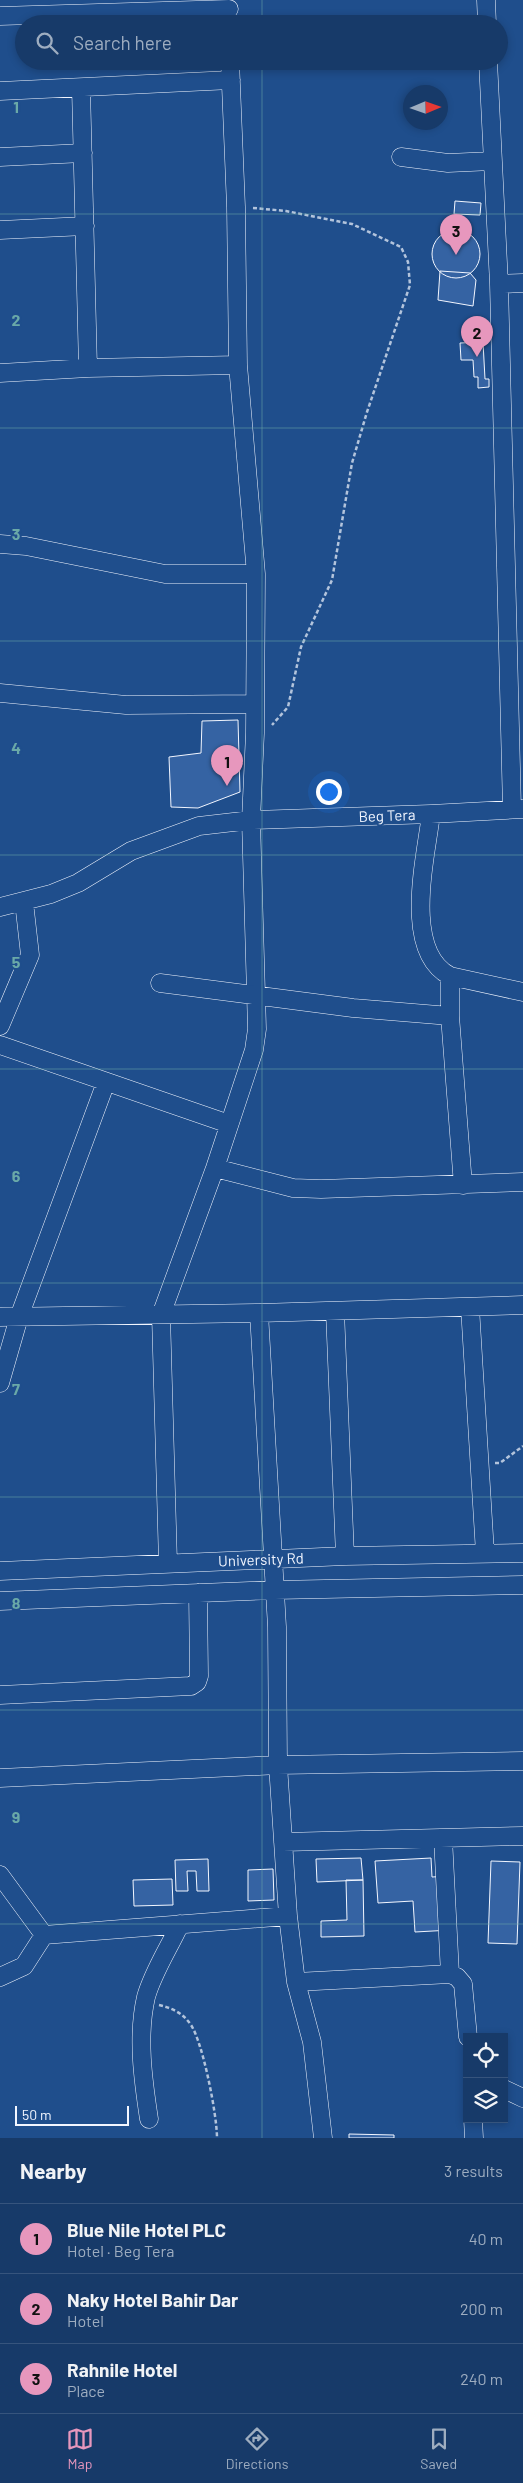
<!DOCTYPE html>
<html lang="en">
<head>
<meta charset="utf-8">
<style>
	body { margin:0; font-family:Barlow,sans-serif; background:#244571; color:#f1f3f6 }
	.controls { position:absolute; right:15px; bottom:15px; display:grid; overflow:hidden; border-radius:0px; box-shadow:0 2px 8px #0003 }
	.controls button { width:45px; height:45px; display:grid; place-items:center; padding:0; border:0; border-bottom:1px solid #36547d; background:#173a69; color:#f1f3f6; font:25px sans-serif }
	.compass { position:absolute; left:403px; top:85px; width:45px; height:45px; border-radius:50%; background:#173a69; box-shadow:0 2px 8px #0003; rotate:88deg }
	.scale { position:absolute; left:15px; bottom:12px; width:114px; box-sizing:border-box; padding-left:5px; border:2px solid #f2f6ff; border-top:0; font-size:14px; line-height:18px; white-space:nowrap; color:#f2f6ff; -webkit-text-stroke:4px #1f4e8c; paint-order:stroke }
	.you { position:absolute; left:328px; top:791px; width:18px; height:18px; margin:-12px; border:4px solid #fff; border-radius:50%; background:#1a73e8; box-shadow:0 0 0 8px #1a73e833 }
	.badge { display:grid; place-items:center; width:32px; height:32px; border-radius:50%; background:#e797bd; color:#111; font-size:16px; font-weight:700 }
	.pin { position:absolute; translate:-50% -41px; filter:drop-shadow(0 1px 2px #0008) }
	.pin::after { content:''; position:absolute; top:26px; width:18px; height:15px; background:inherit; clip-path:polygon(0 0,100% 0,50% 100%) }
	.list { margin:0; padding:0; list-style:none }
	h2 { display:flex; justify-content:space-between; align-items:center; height:65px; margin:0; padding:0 20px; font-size:21px }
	h2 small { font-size:16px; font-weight:400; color:#9eadc0 }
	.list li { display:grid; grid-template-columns:32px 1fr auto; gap:15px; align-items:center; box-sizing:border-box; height:70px; padding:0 20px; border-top:1px solid #36547d }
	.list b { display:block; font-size:19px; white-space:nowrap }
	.list p { margin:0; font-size:16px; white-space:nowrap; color:#9eadc0 }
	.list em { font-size:16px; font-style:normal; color:#9eadc0 }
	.icon { flex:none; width:28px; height:28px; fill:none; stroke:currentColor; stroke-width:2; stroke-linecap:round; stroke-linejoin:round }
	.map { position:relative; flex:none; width:523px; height:2138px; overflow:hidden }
	.search { position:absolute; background:#173a69; box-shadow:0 2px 8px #0003; left:15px; right:15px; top:15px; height:55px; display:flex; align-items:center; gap:12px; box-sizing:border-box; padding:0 18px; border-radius:28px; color:#9eadc0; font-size:19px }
	.sheet { height:275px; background:#173a69 }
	nav { display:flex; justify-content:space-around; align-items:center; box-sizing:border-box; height:70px; border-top:1px solid #36547d; background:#173a69; font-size:14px; color:#9eadc0 }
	nav a { display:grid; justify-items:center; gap:2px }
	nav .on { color:#e797bd }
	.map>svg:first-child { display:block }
	.building { fill:#3563a3; stroke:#f2f6ff }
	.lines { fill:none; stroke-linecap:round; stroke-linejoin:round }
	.minor-casing { stroke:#f2f6ff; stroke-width:19 }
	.path { stroke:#b3c4dc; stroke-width:2.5; stroke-dasharray:4 2.5; stroke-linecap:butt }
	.minor { stroke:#1f4e8c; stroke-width:18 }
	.grid { fill:none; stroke:#6aa9a8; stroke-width:1; stroke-opacity:0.55 }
	.labels { text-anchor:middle; stroke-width:4; stroke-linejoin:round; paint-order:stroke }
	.street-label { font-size:15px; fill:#f2f6ff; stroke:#1f4e8c }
	.grid-label { font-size:16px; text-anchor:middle; font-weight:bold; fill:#6aa9a8; stroke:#1f4e8c; stroke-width:4; stroke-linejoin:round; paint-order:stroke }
</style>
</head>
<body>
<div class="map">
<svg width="523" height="2138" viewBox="0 0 523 2138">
	<rect width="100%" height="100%" fill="#1f4e8c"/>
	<!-- building -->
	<path class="building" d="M455,201L481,203L480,215L454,214Z
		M432 254a24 24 0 1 1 48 0a24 24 0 1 1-48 0Z
		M440,271L470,273L476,280L473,306L438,300Z
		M483,342L485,379H489V387L478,388V377H474L473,360H461L460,343Z
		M238,720L240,792L198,808L171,807L169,757L201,753L202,721Z
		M361,1858L363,1880L317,1882L316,1859Z
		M431,1858L432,1877L448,1876L451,1930L415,1932L413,1901L378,1903L375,1861Z
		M208,1859L209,1891H197L196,1871H187L188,1891H176L175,1860Z
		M491,1861L520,1862L517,1944L488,1943Z
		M273,1869L274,1900L248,1901V1870Z
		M172,1879L173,1905L134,1906L133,1880Z
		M346,1880H363L364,1936L321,1937V1921L347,1920Z
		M349,2134L394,2135V2138H349Z"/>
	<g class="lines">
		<!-- minor casing -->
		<g class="minor-casing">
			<path id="minor" d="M486,0L487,24
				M0,16L229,9
				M488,61L499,284L512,809
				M81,88L88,368
				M0,91L231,80
				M0,157L83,153
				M401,157L448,163L492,161
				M0,230L85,226
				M499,284L523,283
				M0,373L88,368L238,365
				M0,544L26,546L165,574H256
				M0,693L126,705L255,704
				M431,814C426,857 402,951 450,976L523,992
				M0,907L51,894L78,883L131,851L199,826L251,820L431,814L523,809
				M450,976V1016L463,1185
				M160,983L353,1008L450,1016
				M0,1026L30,955L24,902
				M0,1045L229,1124
				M215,1168L293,1188L321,1189L523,1182
				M470,1307L485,1553
				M335,1311L345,1556
				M259,1313L277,1627L278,1765L288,1916L296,1982L312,2042L323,2138
				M0,1317L259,1313L523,1305
				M0,1383L19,1317L106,1082
				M168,1563L161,1315L215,1168L254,1050L257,1029L251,820L255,733L256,574L238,365L236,207L230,61
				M0,1571L345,1556L523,1553
				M0,1601L275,1590L523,1585
				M0,1695L191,1686L197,1682L199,1676L198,1593
				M0,1778L278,1765L523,1761
				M443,1838L450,1974L457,1977L463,1984L468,2037
				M283,1842L523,1836
				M0,1875L44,1935L288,1916
				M0,1977L24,1966L44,1935
				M296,1982L450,1974
				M504,2089L523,2098
				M149,2119C143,2080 137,2036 146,1997C153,1972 169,1948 180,1924
				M473,2119L474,2138"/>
		</g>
		<!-- path -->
		<path class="path" d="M253,208L286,211L352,224L401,247L408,262L410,285L367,412L352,463L332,580L301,647L288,707L272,725
			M495,1463H500L523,1446
			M159,2005C172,2008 183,2013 191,2025C203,2043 217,2115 217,2138"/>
		<!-- minor -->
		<use href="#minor" class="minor"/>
	</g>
	<!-- grid -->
	<path class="grid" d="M262,0V24M262,61V2138M0,214H523M0,428H523M0,641H523M0,855H523M0,1069H523M0,1283H523M0,1497H523M0,1710H523M0,1924H523"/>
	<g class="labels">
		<!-- street labels -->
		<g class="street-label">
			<text transform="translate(387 816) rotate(-2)" y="5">Beg Tera</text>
			<text transform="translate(261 1560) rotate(-2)" y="5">University Rd</text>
		</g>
	</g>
	<g class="grid-label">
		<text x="16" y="113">1</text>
		<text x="16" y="326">2</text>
		<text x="16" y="540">3</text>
		<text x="16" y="754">4</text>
		<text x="16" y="968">5</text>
		<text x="16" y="1182">6</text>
		<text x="16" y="1395">7</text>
		<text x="16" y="1609">8</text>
		<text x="16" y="1823">9</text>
	</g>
</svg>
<div class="controls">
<button><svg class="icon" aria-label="locate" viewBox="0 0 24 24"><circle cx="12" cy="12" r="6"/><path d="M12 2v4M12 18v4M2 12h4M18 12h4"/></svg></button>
<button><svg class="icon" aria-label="layers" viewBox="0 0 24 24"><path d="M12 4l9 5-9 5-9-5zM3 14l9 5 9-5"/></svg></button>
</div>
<svg class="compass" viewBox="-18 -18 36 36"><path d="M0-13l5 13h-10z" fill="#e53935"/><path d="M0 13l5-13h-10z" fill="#9eadc0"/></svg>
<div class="scale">50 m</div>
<div class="you"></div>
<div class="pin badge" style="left:227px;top:786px">1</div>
<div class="pin badge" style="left:477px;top:357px">2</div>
<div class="pin badge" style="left:456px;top:255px">3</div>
<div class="search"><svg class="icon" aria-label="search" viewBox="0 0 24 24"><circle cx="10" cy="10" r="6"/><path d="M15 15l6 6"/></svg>Search here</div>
</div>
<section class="sheet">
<h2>Nearby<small>3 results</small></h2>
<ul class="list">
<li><span class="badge">1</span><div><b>Blue Nile Hotel PLC</b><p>Hotel · Beg Tera</p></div><em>40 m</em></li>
<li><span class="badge">2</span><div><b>Naky Hotel Bahir Dar</b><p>Hotel</p></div><em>200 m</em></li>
<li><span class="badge">3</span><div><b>Rahnile Hotel</b><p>Place</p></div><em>240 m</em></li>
</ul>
</section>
<nav>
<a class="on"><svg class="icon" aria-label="map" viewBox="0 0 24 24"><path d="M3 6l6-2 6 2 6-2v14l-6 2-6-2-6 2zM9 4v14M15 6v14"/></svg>Map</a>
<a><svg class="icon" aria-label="directions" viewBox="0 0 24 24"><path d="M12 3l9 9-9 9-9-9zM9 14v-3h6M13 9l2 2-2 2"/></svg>Directions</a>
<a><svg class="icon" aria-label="saved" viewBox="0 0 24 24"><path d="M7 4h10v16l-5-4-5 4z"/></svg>Saved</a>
</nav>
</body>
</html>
